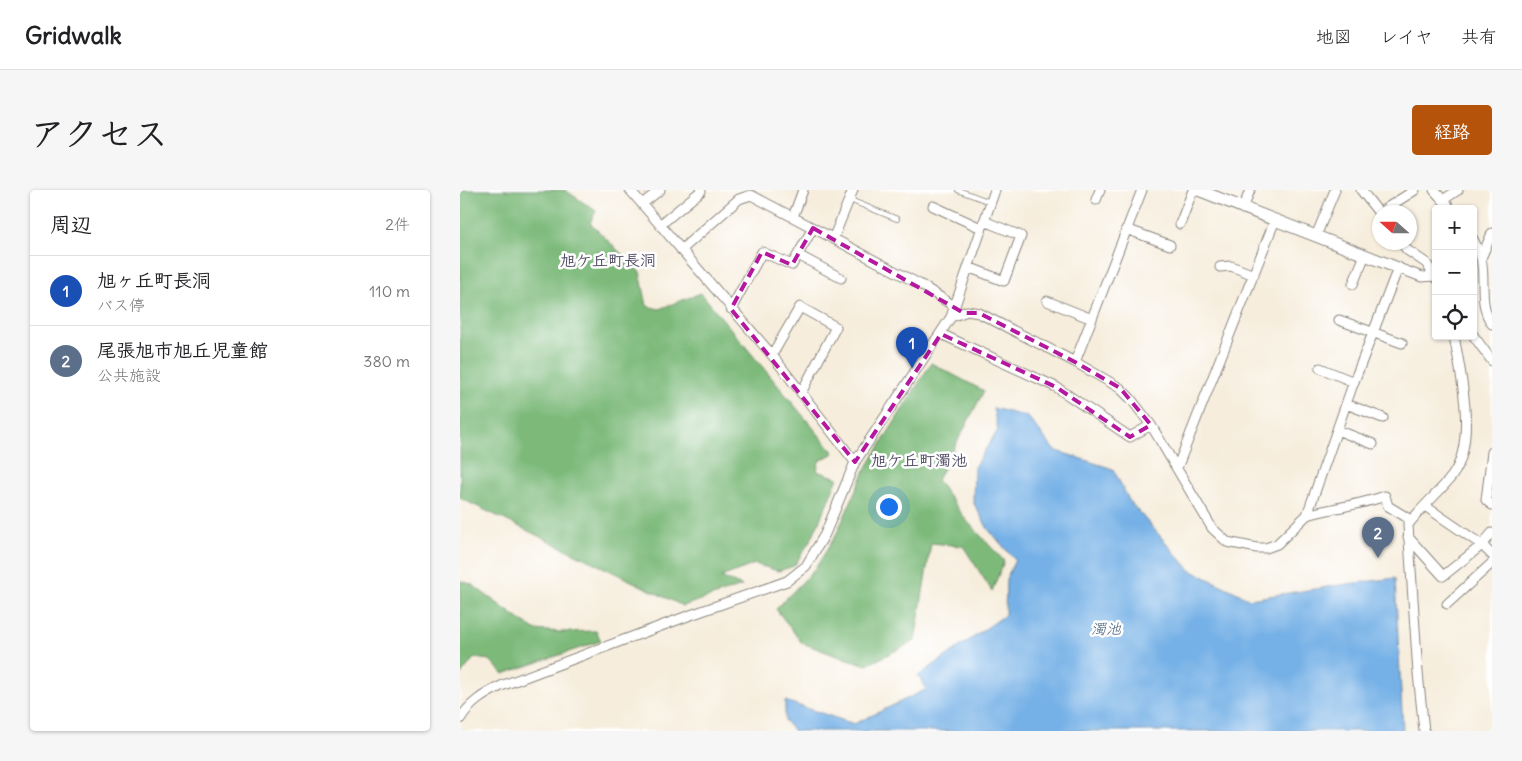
<!DOCTYPE html>
<html lang="ja">
<head>
<meta charset="utf-8">
<style>
	body { margin:0; font-family:Delius,"Klee One",sans-serif; background:#f6f6f6; color:#202124 }
	.controls { position:absolute; right:15px; top:15px; display:grid; overflow:hidden; border-radius:5px; box-shadow:0 1px 4px #0004 }
	.controls button { width:45px; height:45px; display:grid; place-items:center; padding:0; border:0; border-bottom:1px solid #e0e0e0; background:#fff; color:#202124; font:25px sans-serif }
	.compass { position:absolute; left:912px; top:15px; width:45px; height:45px; border-radius:50%; background:#fff; box-shadow:0 1px 4px #0004; rotate:291deg }
	.you { position:absolute; left:428px; top:316px; width:18px; height:18px; margin:-12px; border:4px solid #fff; border-radius:50%; background:#1a73e8; box-shadow:0 0 0 8px #1a73e833 }
	.badge { display:grid; place-items:center; width:32px; height:32px; border-radius:50%; background:#b45309; color:#fff; font-size:16px; font-weight:700 }
	.pin { position:absolute; translate:-50% -41px; filter:drop-shadow(0 1px 2px #0008) }
	.pin::after { content:''; position:absolute; top:26px; width:18px; height:15px; background:inherit; clip-path:polygon(0 0,100% 0,50% 100%) }
	.list { margin:0; padding:0; list-style:none }
	h2 { display:flex; justify-content:space-between; align-items:center; height:65px; margin:0; padding:0 20px; font-size:21px }
	h2 small { font-size:16px; font-weight:400; color:#757577 }
	.list li { display:grid; grid-template-columns:32px 1fr auto; gap:15px; align-items:center; box-sizing:border-box; height:70px; padding:0 20px; border-top:1px solid #e0e0e0 }
	.list b { display:block; font-size:19px; white-space:nowrap }
	.list p { margin:0; font-size:16px; white-space:nowrap; color:#757577 }
	.list em { font-size:16px; font-style:normal; color:#757577 }
	.icon { flex:none; width:28px; height:28px; fill:none; stroke:currentColor; stroke-width:2; stroke-linecap:round; stroke-linejoin:round }
	.map { position:relative; flex:none; width:1032px; height:541px; overflow:hidden; border-radius:5px }
	header { display:flex; align-items:center; gap:30px; box-sizing:border-box; height:70px; padding:0 25px; background:#fff; border-bottom:1px solid #e0e0e0 }
	header strong { font-size:24px }
	nav { display:flex; gap:28px; margin-inline-start:auto; font-size:18px }
	.intro { display:flex; align-items:center; justify-content:space-between; box-sizing:border-box; height:120px; padding:0 30px }
	h1 { margin:0; font-size:35px }
	.button { padding:12px 22px; border-radius:5px; background:#b45309; color:#fff; font-size:18px; font-weight:700 }
	main { display:flex; gap:30px; padding:0 30px }
	aside { flex:1; background:#fff; border-radius:5px; box-shadow:0 1px 4px #0004 }
	.map>svg:first-child { display:block }
	.forest { fill:#7dba7a; stroke:#4c6b4b }
	.water { fill:#74b0e6; stroke:#486681 }
	.lines { fill:none; stroke-linecap:round; stroke-linejoin:round }
	.service-casing { stroke:#89847c; stroke-width:6 }
	.minor-casing { stroke:#89847c; stroke-width:11 }
	.tertiary-casing { stroke:#89847c; stroke-width:13 }
	.service { stroke:#fff; stroke-width:4.5 }
	.minor { stroke:#fff; stroke-width:9 }
	.tertiary { stroke:#fff; stroke-width:11 }
	.marked { fill:none; stroke:#b5179e; stroke-width:4; stroke-dasharray:10 6; stroke-linejoin:round }
	.labels { text-anchor:middle; stroke-width:5; stroke-linejoin:round; paint-order:stroke }
	.water-label { font-size:15px; font-style:italic; fill:#445f77; stroke:#fff }
	.quarter-label { font-size:16px; font-weight:bold; fill:#524d66; stroke:#fff }
</style>
</head>
<body>
<header>
<strong>Gridwalk</strong>
<nav><a>地図</a><a>レイヤ</a><a>共有</a></nav>
</header>
<div class="intro"><h1>アクセス</h1><a class="button">経路</a></div>
<main>
<aside>
<h2>周辺<small>2件</small></h2>
<ul class="list">
<li><span class="badge" style="background:#1a4fb4">1</span><div><b>旭ヶ丘町長洞</b><p>バス停</p></div><em>110 m</em></li>
<li><span class="badge" style="background:#5c6f8a">2</span><div><b>尾張旭市旭丘児童館</b><p>公共施設</p></div><em>380 m</em></li>
</ul>
</aside>
<div class="map">
<svg width="1032" height="541" viewBox="0 0 1032 541">
	<rect width="100%" height="100%" fill="#fff"/>
	<filter id="ink" filterUnits="userSpaceOnUse"><feTurbulence type="fractalNoise" baseFrequency=".02" numOctaves="2"/><feDisplacementMap in="SourceGraphic" scale="10" xChannelSelector="R" yChannelSelector="G"/><feConvolveMatrix kernelMatrix="1 2 1 2 8 2 1 2 1" color-interpolation-filters="sRGB"/></filter>
	<filter id="wash" filterUnits="userSpaceOnUse"><feTurbulence type="fractalNoise" baseFrequency=".0096" numOctaves="4" result="noise"/><feDisplacementMap in="SourceGraphic" scale="20" xChannelSelector="R" yChannelSelector="G"/><feGaussianBlur stdDeviation="1.12" result="paint"/><feColorMatrix in="noise" values="0 0 0 0 0 0 0 0 0 0 0 0 0 0 0 0 0 1.4 0 .05"/><feComposite in="paint" operator="in"/></filter>
	<g filter="url(#wash)">
		<rect width="100%" height="100%" fill="#f6eddc"/>
		<!-- forest -->
		<path class="forest" d="M0,0H105L136,21L130,33L180,82L187,116L199,119L241,103L374,263L359,271L357,281L378,288L352,348L334,376L318,381L295,374L261,387L282,396L223,416L0,308Z
			M471,173L524,201L477,290L507,331L544,371L532,401L503,356L471,353L455,451L407,475L377,466L342,453L316,419L355,379L376,345L405,280Z
			M0,391L11,394L74,440L102,442L136,441L141,451L43,484L30,470L14,468L0,486Z"/>
		<!-- water -->
		<path class="water" d="M533,218L568,227L594,260L653,279L670,312L730,380L790,409L880,395L935,388L943,541H334L325,531V511L394,534L467,499L458,486L545,425L546,389L555,370L528,339L513,312L514,277L538,240Z"/>
	</g>
	<g filter="url(#ink)">
		<g class="lines">
			<!-- service casing -->
			<g class="service-casing">
				<path id="service" d="M498,0L530,12
					M390,10L437,29"/>
			</g>
			<!-- minor casing -->
			<g class="minor-casing">
				<path id="minor" d="M170,0L312,165L395,272
					M901,0L919,23
					M974,0L991,19
					M636,10L640,0
					M983,10L998,0
					M182,14L200,0
					M473,16L521,38
					M783,19L790,0
					M919,23L955,0
					M333,27L343,0
					M720,34L733,0
					M200,35L241,1
					M666,39L710,55
					M856,46L875,0
					M373,49L393,0
					M1013,49C1016,55 1019,62 1021,68C1026,89 1018,115 1032,134
					M941,52L947,60L966,73L976,88
					M221,60L279,9L291,5L461,95L494,116
					M338,65L381,88
					M1021,68L1032,43
					M508,77L544,91L561,46L524,31
					M760,77L771,76L794,85
					M893,94L905,65
					M587,111L632,129
					M271,119L302,62L332,75L353,38
					M491,127L507,121L519,123L615,172L660,198L671,209L691,235L752,338L767,352L797,358H806L817,354L847,325L892,197L938,78L962,87L974,86
					M879,130L942,153
					M481,144L596,197L670,247L691,235
					M1013,145L1032,171
					M312,165L340,117L376,137L341,203
					M615,172L682,0
					M860,178L894,192
					M886,214L923,228
					M877,240L913,254
					M1032,262L1026,310L1032,315
					M717,278L815,30
					M965,316L1022,355L1032,365
					M847,325C872,318 899,315 925,306L928,316L951,330
					M948,347L983,386L1022,355L1032,343
					M987,414L1032,373
					M0,529C10,513 24,504 41,496L225,427L327,391L346,376L365,344L395,272L491,127L535,0
					M964,541L958,483L948,335C961,317 979,303 992,286C1017,253 1001,184 994,146"/>
			</g>
			<!-- tertiary casing -->
			<g class="tertiary-casing">
				<path id="tertiary" d="M738,0L938,78"/>
			</g>
			<!-- service -->
			<use href="#service" class="service"/>
			<!-- minor -->
			<use href="#minor" class="minor"/>
			<!-- tertiary -->
			<use href="#tertiary" class="tertiary"/>
		</g>
	</g>
	<!-- marked area -->
	<path class="marked" d="M353,38L504,123H519L615,172L660,198L691,235L670,247L596,197L481,144L395,272L271,119L302,62L332,75Z"/>
	<g class="labels">
		<!-- water labels -->
		<g class="water-label">
			<text x="646" y="444">濁池</text>
		</g>
		<!-- quarter labels -->
		<g class="quarter-label">
			<text x="148" y="76">旭ケ丘町長洞</text>
			<text x="459" y="276">旭ケ丘町濁池</text>
		</g>
	</g>
</svg>
<div class="controls">
<button>+</button>
<button>−</button>
<button><svg class="icon" aria-label="locate" viewBox="0 0 24 24"><circle cx="12" cy="12" r="6"/><path d="M12 2v4M12 18v4M2 12h4M18 12h4"/></svg></button>
</div>
<svg class="compass" viewBox="-18 -18 36 36"><path d="M0-13l5 13h-10z" fill="#e53935"/><path d="M0 13l5-13h-10z" fill="#757577"/></svg>
<div class="you"></div>
<div class="pin badge" style="left:452px;top:178px;background:#1a4fb4">1</div>
<div class="pin badge" style="left:918px;top:368px;background:#5c6f8a">2</div>
</div>
</main>
</body>
</html>
